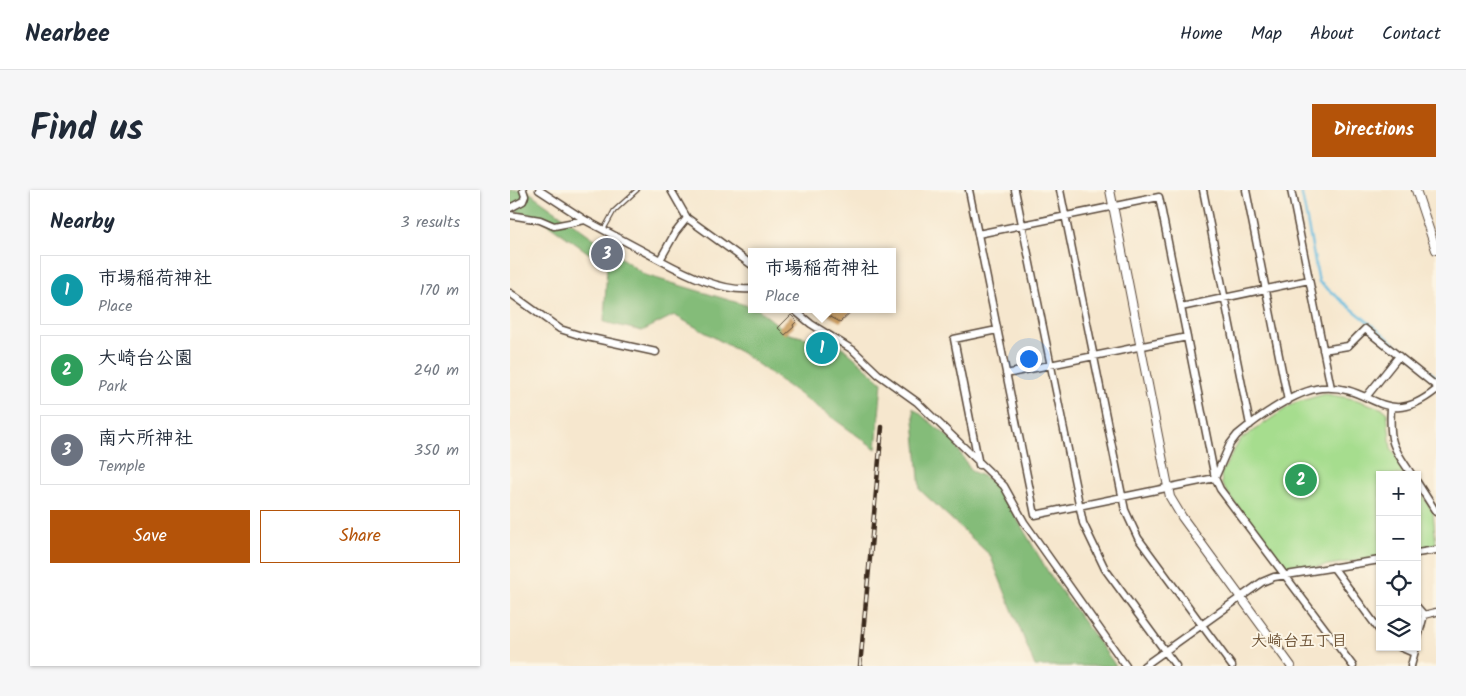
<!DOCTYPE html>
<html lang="en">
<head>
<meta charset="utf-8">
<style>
	body { margin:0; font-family:Kalam,"Klee One",sans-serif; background:#f6f6f7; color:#1f2937 }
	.controls { position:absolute; right:15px; bottom:15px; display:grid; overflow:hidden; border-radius:0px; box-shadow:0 1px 4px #0004 }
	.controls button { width:45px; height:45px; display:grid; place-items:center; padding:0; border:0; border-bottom:1px solid #e0e1e3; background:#fff; color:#1f2937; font:25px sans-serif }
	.you { position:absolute; left:518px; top:168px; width:18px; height:18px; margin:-12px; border:4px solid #fff; border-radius:50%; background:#1a73e8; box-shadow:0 0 0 8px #1a73e833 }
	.badge { display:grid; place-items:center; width:32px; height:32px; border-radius:50%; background:#b45309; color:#fff; font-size:16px; font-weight:700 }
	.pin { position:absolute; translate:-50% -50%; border:2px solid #fff; box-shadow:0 1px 5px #0006 }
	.popup { position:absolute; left:238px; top:58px; width:148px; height:65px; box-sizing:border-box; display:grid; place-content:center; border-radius:0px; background:#fff; filter:drop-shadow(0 1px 4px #0005); font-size:16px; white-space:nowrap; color:#747a83 }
	.popup b { font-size:19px; color:#1f2937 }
	.popup::after { content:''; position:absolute; left:50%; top:100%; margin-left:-10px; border:10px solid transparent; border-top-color:#fff }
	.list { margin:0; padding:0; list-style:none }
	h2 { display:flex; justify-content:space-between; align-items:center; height:65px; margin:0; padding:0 20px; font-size:21px }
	h2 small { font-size:16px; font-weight:400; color:#747a83 }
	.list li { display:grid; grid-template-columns:32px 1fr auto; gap:15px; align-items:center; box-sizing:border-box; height:70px; margin:0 10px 10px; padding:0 10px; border:1px solid #e0e1e3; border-radius:0px }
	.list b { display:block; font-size:19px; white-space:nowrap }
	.list p { margin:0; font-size:16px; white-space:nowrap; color:#747a83 }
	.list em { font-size:16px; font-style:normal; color:#747a83 }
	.actions { display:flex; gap:10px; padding:15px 20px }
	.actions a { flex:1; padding:11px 0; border:1px solid #b45309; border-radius:0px; text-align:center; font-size:18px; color:#b45309 }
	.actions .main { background:#b45309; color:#fff }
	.icon { flex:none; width:28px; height:28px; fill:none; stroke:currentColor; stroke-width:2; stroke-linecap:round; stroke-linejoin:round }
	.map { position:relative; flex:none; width:926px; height:476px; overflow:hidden; border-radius:0px }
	header { display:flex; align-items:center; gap:30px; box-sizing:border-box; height:70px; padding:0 25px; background:#fff; border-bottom:1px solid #e0e1e3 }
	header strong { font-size:24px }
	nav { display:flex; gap:28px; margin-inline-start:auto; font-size:18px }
	.intro { display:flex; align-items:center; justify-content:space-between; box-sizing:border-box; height:120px; padding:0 30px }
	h1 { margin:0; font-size:35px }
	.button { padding:12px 22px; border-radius:0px; background:#b45309; color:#fff; font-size:18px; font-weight:700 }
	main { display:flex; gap:30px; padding:0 30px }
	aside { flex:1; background:#fff; border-radius:0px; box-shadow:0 1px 4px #0004 }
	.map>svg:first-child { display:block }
	.green { fill:#a6dd8e; stroke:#708456 }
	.forest { fill:#84bc79; stroke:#60734c }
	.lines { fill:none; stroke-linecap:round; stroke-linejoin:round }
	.stream { stroke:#61badf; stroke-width:2.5 }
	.building { fill:#cb9d60 }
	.service-casing { stroke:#574638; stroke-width:5.5 }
	.minor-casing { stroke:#574638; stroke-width:9 }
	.tertiary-casing { stroke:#574638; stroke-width:10 }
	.service { stroke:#fff; stroke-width:3 }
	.minor { stroke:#fff; stroke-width:6 }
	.tertiary { stroke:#fff; stroke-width:8 }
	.rail-casing { stroke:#3b2a1e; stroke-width:4.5 }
	.rail { stroke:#fcf5e5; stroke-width:2.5; stroke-dasharray:8; stroke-linecap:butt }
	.labels { text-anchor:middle; stroke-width:4; stroke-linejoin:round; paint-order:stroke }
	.neighbourhood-label { font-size:16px; font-weight:bold; fill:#6d5235; stroke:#fcf5e5 }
</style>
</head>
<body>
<header>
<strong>Nearbee</strong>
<nav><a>Home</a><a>Map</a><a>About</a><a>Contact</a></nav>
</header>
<div class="intro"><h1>Find us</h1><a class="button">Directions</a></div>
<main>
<aside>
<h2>Nearby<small>3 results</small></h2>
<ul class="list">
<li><span class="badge" style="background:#0f9aa8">1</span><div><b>市場稲荷神社</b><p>Place</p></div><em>170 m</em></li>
<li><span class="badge" style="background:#2e9e5b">2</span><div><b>大崎台公園</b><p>Park</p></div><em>240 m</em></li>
<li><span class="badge" style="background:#6b7280">3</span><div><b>南六所神社</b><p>Temple</p></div><em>350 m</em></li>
</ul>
<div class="actions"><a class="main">Save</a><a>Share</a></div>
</aside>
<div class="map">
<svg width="926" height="476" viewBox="0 0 926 476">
	<rect width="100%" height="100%" fill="#fcf5e5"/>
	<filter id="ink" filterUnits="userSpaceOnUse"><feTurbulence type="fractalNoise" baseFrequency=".02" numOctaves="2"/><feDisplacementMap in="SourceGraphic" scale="10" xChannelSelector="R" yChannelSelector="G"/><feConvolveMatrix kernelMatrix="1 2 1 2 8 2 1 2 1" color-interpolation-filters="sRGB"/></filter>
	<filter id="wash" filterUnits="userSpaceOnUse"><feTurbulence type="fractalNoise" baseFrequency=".0096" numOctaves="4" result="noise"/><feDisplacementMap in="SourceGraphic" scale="20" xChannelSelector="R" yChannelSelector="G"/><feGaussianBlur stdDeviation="1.12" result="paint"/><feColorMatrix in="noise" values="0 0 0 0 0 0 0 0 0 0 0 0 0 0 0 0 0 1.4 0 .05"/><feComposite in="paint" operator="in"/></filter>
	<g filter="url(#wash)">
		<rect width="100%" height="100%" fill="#f6e7ce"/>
		<!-- green -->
		<path class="green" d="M815,204L844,209L873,219L877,222L881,259L899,285H870V367L779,381L774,380L712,295L711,284L730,250L784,213Z
			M907,296L923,322L926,356L907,360Z"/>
		<!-- forest -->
		<path class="forest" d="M0,0H16L135,85L242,117V119H248L279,144L331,156L372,192L366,259L232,163L164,125L132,141L94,132L97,76L31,29L0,19Z
			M403,218L443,251L461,281L475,287L488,296L541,387L606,476H525L480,365L410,300Z"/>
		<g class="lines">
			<!-- stream -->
			<path class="stream" d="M791,0L809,92L926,187"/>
		</g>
		<g id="blocks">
			<!-- building -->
			<path class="building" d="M319,119H344L330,132L317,125Z
				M281,125L287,131L283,135L284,137L275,145L268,138Z"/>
		</g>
	</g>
	<g filter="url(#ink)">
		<use href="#blocks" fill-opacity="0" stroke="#574638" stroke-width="1"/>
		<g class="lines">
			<!-- service casing -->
			<g class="service-casing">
				<path id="service" d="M94,39L104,21L127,0"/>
			</g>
			<!-- minor casing -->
			<g class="minor-casing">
				<path id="minor" d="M29,0L75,30L150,70L165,43L177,28
					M161,0L177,28L242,75
					M459,0L525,325L705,288L649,7L468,44
					M505,0L573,333L595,379L666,476
					M550,0L615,320L628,348L722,476
					M693,0L740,235
					M736,0L778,211
					M781,0L821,198
					M0,18L13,11L15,6L13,0
					M0,25L30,30L44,36L75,30
					M150,70C176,84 212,102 242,99
					M0,103L50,139L72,146L146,162
					M671,117L799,90
					M283,119L301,134L343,160L368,184L407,212L494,296L514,332L616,476
					M813,160L838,156L855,139L926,196
					M496,184L677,147
					M856,207L889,166
					M881,217C879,252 882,256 902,285
					M469,275L444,149L487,140
					M907,292L926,322
					M907,363L926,360
					M823,377L870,441
					M907,417L914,425L907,451
					M914,425L926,422
					M890,457L904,463
					M634,476L752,392L764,387L870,370
					M843,476L710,299L705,288L720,254L727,245C747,228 785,201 811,198C863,193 874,242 926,200
					M901,476L906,457"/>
			</g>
			<!-- tertiary casing -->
			<g class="tertiary-casing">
				<path id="tertiary" d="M600,0L660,307L672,327L781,476
					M906,0L926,60"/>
			</g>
			<!-- service -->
			<use href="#service" class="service"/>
			<!-- minor -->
			<use href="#minor" class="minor"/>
			<!-- tertiary -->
			<use href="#tertiary" class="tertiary"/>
			<!-- rail casing -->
			<g class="rail-casing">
				<path id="rail" d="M350,476L372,237"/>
			</g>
			<!-- rail -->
			<use href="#rail" class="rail"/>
		</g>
	</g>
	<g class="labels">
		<!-- neighbourhood labels -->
		<g class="neighbourhood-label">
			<text x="789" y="456">大崎台五丁目</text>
		</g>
	</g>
</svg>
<div class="controls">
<button>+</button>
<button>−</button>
<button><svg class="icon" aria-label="locate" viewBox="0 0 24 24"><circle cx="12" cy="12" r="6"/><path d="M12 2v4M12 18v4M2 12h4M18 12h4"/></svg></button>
<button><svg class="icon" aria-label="layers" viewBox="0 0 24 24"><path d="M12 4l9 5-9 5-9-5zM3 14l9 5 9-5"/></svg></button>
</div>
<div class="you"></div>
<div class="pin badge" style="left:312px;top:158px;background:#0f9aa8">1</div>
<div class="popup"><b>市場稲荷神社</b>Place</div>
<div class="pin badge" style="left:791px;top:290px;background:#2e9e5b">2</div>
<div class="pin badge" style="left:97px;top:64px;background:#6b7280">3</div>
</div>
</main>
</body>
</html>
